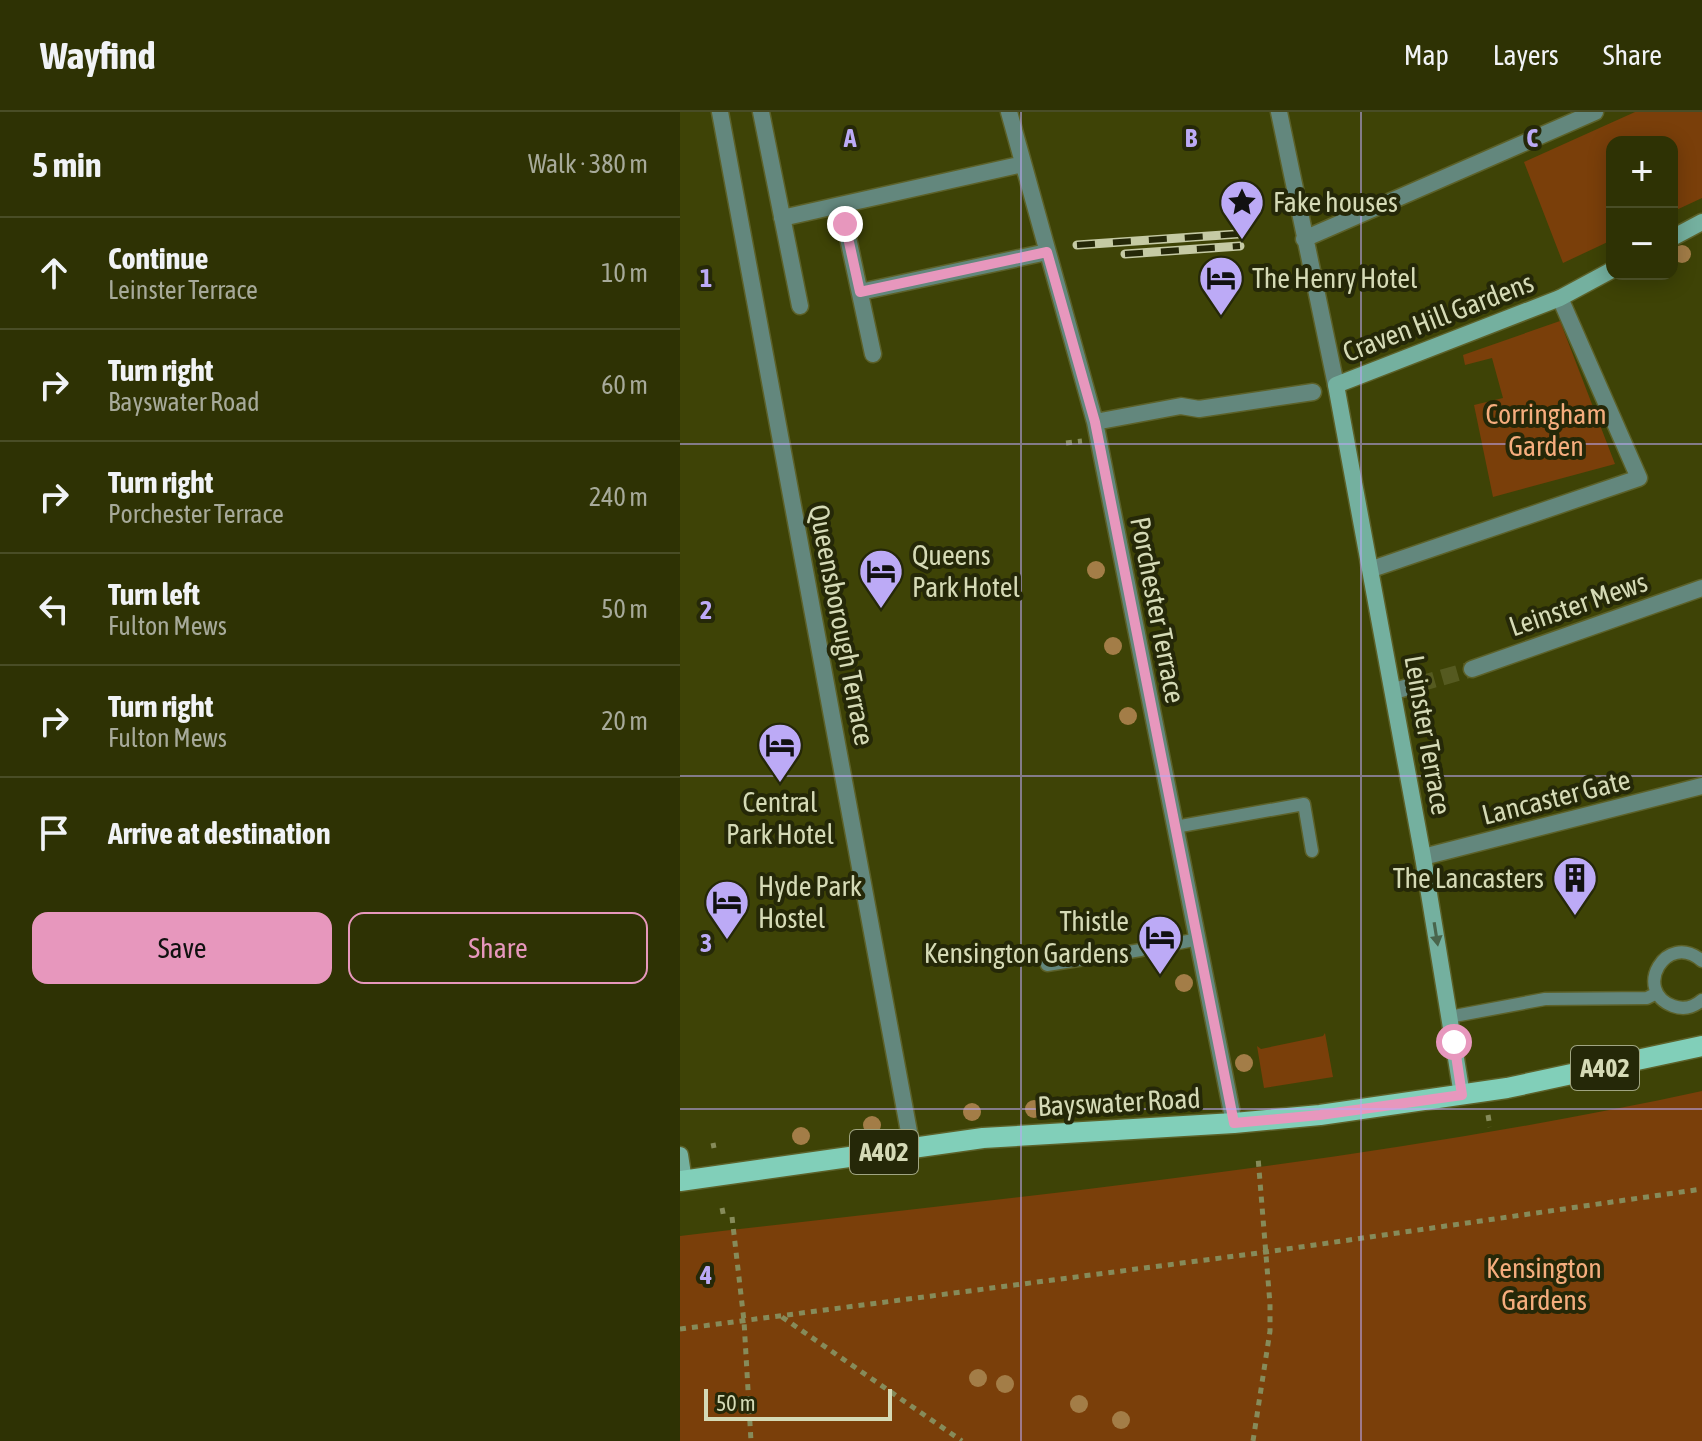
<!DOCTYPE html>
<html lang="en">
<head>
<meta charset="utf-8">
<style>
	body { margin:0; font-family:"Asap Condensed",sans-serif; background:#3a3e13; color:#f1f3f6 }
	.controls { position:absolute; right:24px; top:24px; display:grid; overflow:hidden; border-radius:16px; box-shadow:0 4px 20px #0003 }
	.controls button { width:72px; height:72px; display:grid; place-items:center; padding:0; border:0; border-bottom:2px solid #494d26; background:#2e3204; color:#f1f3f6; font:40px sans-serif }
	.scale { position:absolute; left:24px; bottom:20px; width:188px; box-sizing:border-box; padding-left:8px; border:4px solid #d5dab6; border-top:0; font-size:22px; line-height:28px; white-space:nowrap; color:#d5dab6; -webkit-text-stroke:6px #252808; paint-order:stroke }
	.stop { position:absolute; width:24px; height:24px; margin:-18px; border:6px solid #e797bd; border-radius:50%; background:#fff }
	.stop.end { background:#e797bd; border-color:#fff; box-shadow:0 2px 8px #0008 }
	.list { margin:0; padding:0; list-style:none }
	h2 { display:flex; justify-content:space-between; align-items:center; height:104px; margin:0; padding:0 32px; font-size:34px }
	h2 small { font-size:26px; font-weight:400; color:#a7aa9a }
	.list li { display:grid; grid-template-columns:52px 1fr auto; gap:24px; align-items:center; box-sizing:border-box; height:112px; padding:0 32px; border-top:2px solid #494d26 }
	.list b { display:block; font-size:30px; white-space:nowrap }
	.list p { margin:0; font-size:26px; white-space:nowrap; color:#a7aa9a }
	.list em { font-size:26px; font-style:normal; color:#a7aa9a }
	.actions { display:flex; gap:16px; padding:24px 32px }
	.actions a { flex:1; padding:18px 0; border:2px solid #e797bd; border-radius:16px; text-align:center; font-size:28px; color:#e797bd }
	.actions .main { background:#e797bd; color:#111 }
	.icon { flex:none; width:44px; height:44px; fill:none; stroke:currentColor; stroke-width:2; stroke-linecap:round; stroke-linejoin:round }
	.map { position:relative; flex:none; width:1022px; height:1329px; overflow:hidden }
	header { display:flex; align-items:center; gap:48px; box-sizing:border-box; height:112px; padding:0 40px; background:#2e3204; border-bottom:2px solid #494d26 }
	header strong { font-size:38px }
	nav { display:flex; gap:44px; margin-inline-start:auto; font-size:28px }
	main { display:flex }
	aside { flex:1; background:#2e3204 }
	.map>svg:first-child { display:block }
	.green { fill:#7a3f0a }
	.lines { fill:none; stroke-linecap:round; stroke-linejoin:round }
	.street-tunnel { stroke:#555a20; stroke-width:16; stroke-dasharray:16 8; stroke-linecap:butt }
	.lane-casing { stroke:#5c6129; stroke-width:15 }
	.street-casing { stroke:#5c6129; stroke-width:19 }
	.secondary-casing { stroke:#5c6129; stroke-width:19 }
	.primary-casing { stroke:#5c6129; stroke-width:23 }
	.path { stroke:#868b5a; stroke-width:5; stroke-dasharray:6 6; stroke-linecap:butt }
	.lane { stroke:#63877d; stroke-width:12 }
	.street { stroke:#63877d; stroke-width:16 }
	.secondary { stroke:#74b09f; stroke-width:16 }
	.primary { stroke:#81cfb9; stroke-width:20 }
	.rail-casing { stroke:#c5caa4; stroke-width:9 }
	.rail { stroke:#252808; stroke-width:6; stroke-dasharray:18; stroke-linecap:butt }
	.tree { fill:#a37d47 }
	.oneway { fill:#49654c }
	.route { stroke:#e797bd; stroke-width:10 }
	.grid { fill:none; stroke:#bcaaf6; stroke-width:2; stroke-opacity:0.55 }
	.labels { text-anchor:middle; stroke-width:8; stroke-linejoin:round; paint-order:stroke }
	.shield { fill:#252808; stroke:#a0a582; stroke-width:2 }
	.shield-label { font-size:26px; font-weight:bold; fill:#d5dab6 }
	.poi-label { font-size:28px; fill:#d5dab6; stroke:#252808; text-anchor:start }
	.street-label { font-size:28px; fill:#d5dab6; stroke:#252808 }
	.park-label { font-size:28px; fill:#f5ad7d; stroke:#252808 }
	.grid-label { font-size:26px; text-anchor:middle; font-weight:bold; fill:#bcaaf6; stroke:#252808; stroke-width:8; stroke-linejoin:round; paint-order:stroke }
</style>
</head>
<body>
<header>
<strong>Wayfind</strong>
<nav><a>Map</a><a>Layers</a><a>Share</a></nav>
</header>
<main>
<aside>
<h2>5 min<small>Walk · 380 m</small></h2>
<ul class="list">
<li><svg class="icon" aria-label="ahead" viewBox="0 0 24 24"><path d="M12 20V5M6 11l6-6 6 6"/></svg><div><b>Continue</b><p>Leinster Terrace</p></div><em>10 m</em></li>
<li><svg class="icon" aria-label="right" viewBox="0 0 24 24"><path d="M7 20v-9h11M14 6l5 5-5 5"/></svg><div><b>Turn right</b><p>Bayswater Road</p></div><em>60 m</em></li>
<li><svg class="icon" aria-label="right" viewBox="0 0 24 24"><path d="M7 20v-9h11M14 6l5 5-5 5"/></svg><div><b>Turn right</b><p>Porchester Terrace</p></div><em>240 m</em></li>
<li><svg class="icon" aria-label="left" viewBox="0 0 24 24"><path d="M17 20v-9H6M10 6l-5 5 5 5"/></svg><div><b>Turn left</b><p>Fulton Mews</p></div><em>50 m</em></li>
<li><svg class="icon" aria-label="right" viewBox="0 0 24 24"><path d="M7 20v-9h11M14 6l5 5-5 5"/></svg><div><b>Turn right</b><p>Fulton Mews</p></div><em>20 m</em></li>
<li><svg class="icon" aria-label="arrive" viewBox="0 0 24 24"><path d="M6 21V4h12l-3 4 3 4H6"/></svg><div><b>Arrive at destination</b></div></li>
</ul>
<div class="actions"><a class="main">Save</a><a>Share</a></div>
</aside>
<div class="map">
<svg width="1022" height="1329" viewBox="0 0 1022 1329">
	<rect width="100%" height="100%" fill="#3e4306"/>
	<!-- green -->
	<path class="green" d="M955,0H1022V86L992,100V30H932V128L883,151L844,50Z
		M880,209L935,352L813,385L794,293L823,286L812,246L785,253L783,243Z
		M645,921L653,965L584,976L577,934L581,937L643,924Z
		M1022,979V1329H0V1124C342,1084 685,1052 1022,979Z"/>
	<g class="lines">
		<!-- street-tunnel -->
		<path class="street-tunnel" d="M739,572L792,557"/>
		<!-- lane casing -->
		<g class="lane-casing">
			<path id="lane" d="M495,715L624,692L632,739
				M479,835L518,827
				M1022,849C986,818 952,879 993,894C1004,898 1014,895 1022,888
				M367,853L461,838
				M769,905L865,887L967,886L977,881"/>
		</g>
		<!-- street casing -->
		<g class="street-casing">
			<path id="street" d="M40,0L232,1036
				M81,0L120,194
				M329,0L415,310L554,1011
				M599,0L656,273
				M102,106L343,52
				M165,112L193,242
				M624,127L915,0
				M180,180L367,140
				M415,310L501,294L519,297L633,280
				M692,457L959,366L880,186
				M792,557L1022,476
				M714,579L739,572
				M743,745L1022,674"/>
		</g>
		<!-- secondary casing -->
		<g class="secondary-casing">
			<path id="secondary" d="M992,126L1022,110
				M782,983L743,745L656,273L880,186L932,158
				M0,1043L4,1069"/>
		</g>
		<!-- primary casing -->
		<g class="primary-casing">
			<path id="primary" d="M0,1069L303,1026L554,1011L640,1003L827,976L1022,934"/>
		</g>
		<!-- path -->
		<path class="path" d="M386,331L402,329
			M808,1003L810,1015
			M33,1031L34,1036
			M42,1096L44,1106
			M52,1105L64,1209L71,1329
			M102,1205L282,1329
			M0,1217L586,1140L1022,1077
			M573,1329L590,1219V1192L578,1045"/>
		<!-- lane -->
		<use href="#lane" class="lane"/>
		<!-- street -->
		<use href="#street" class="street"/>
		<!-- secondary -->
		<use href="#secondary" class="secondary"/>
		<!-- primary -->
		<use href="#primary" class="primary"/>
		<!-- rail casing -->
		<g class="rail-casing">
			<path id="rail" d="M397,133L558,122
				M445,142L560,134"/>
		</g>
		<!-- rail -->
		<use href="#rail" class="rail"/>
	</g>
	<!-- trees -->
	<g class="tree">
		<circle cx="1002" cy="142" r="9"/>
		<circle cx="416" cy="458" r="9"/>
		<circle cx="433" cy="534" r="9"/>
		<circle cx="448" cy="604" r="9"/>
		<circle cx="504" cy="871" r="9"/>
		<circle cx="564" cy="951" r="9"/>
		<circle cx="414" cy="992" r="9"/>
		<circle cx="354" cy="997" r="9"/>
		<circle cx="292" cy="1000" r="9"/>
		<circle cx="192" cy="1013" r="9"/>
		<circle cx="121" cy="1024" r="9"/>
		<circle cx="298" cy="1266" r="9"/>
		<circle cx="325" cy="1272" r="9"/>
		<circle cx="399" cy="1292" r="9"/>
		<circle cx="441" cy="1308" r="9"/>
	</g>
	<!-- one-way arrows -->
	<defs><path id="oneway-solid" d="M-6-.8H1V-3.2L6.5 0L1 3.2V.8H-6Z" transform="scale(2)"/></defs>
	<use class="oneway" href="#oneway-solid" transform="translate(756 822) rotate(81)"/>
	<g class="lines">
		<!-- route -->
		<path class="route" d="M165,112L180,180L367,140L415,310L554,1011L640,1003L782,983L774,930"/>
	</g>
	<!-- grid -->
	<path class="grid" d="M341,0V1329M681,0V1329M0,332H1022M0,664H1022M0,997H1022"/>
	<!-- icons -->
	<defs>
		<g id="sight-pin" transform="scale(2.3)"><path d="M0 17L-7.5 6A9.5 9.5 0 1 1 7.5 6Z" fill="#bcaaf6" stroke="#252808"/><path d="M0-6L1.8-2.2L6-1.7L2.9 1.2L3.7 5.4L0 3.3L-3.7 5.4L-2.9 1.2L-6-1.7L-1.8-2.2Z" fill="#111"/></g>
		<g id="hotel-pin" transform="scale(2.3)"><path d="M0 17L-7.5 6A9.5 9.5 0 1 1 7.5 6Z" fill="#bcaaf6" stroke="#252808"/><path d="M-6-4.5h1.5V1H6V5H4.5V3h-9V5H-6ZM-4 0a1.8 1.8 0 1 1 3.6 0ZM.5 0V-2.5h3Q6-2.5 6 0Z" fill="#111"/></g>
		<g id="building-pin" transform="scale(2.3)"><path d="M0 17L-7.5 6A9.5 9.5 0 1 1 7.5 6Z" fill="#bcaaf6" stroke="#252808"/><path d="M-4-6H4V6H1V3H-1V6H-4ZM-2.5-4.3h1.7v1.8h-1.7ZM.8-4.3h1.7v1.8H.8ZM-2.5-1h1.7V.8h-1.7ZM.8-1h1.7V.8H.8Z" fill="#111"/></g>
	</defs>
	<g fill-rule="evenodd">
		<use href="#sight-pin" x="562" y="90"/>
		<use href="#hotel-pin" x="541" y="166"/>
		<use href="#hotel-pin" x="201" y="459"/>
		<use href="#hotel-pin" x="100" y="633"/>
		<use href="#building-pin" x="895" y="766"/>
		<use href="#hotel-pin" x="47" y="790"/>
		<use href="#hotel-pin" x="480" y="825"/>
	</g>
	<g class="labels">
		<!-- shield labels -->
		<g class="shield">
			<rect x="891" y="934" width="68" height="44" rx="6"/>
			<rect x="170" y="1018" width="68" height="44" rx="6"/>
		</g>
		<g class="shield-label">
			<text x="925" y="965">A402</text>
			<text x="204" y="1049">A402</text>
		</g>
		<!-- poi labels -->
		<g class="poi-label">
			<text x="593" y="100">Fake houses</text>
			<text x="572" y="176">The Henry Hotel</text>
			<text x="232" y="453">Queens<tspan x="232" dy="32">Park Hotel</tspan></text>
			<text x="100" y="700" text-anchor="middle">Central<tspan x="100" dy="32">Park Hotel</tspan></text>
			<text x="864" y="776" text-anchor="end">The Lancasters</text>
			<text x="78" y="784">Hyde Park<tspan x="78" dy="32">Hostel</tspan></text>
			<text x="449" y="819" text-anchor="end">Thistle<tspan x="449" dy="32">Kensington Gardens</tspan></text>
		</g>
		<!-- street labels -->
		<g class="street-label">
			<text transform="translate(758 205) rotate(-21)" y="10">Craven Hill Gardens</text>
			<text transform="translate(898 492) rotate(-19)" y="10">Leinster Mews</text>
			<text transform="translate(478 498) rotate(79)" y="10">Porchester Terrace</text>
			<text transform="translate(162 513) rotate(79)" y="10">Queensborough Terrace</text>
			<text transform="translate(748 623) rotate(80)" y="10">Leinster Terrace</text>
			<text transform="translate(876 685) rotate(-14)" y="10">Lancaster Gate</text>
			<text transform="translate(439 990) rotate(-3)" y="10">Bayswater Road</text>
		</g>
		<!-- park labels -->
		<g class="park-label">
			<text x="866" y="312">Corringham<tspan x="866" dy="32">Garden</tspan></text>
			<text x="864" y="1166">Kensington<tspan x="864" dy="32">Gardens</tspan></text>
		</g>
	</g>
	<g class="grid-label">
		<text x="170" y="35">A</text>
		<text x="511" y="35">B</text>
		<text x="852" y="35">C</text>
		<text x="26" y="175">1</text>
		<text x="26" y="507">2</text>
		<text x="26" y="840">3</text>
		<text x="26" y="1172">4</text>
	</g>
</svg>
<div class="controls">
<button>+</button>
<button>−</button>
</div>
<div class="scale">50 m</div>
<div class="stop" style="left:774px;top:930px"></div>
<div class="stop end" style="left:165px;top:112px"></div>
</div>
</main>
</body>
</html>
